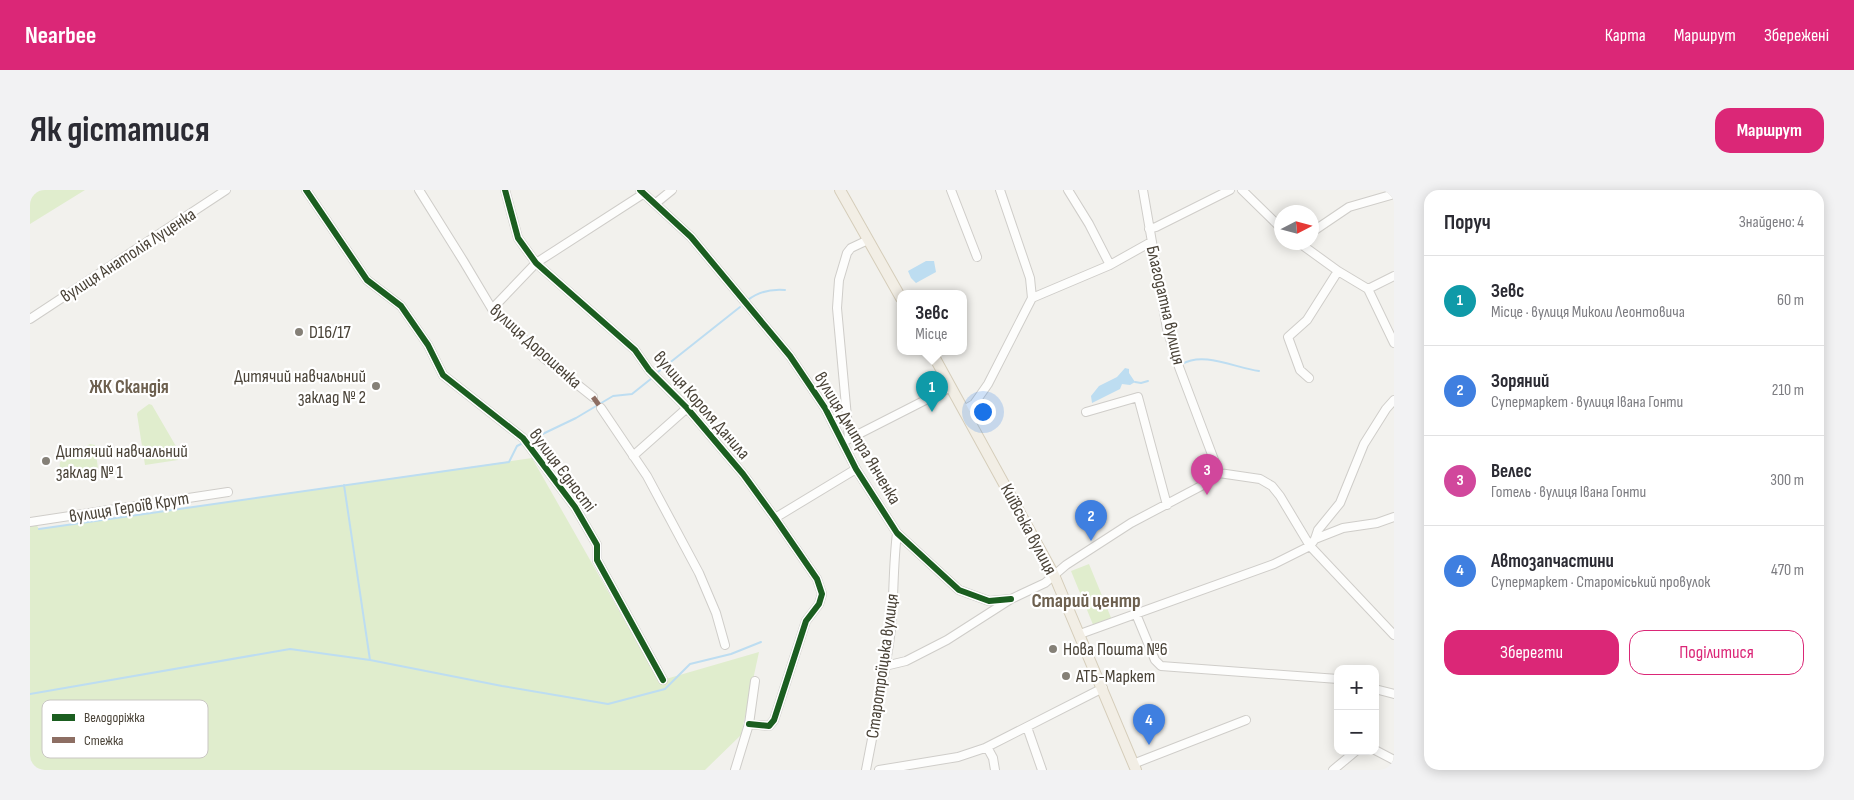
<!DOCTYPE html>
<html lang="uk">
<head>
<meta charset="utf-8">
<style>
	body { margin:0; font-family:"Sofia Sans Condensed",sans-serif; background:#f2f2f3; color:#2b2b33 }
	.controls { position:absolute; right:15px; bottom:15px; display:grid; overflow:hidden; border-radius:10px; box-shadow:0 2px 12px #0003 }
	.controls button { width:45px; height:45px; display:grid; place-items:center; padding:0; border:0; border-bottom:1px solid #e1e1e2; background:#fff; color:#2b2b33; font:25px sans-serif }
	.compass { position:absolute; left:1244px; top:15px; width:45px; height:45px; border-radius:50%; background:#fff; box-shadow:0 2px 12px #0003; rotate:84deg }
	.you { position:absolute; left:952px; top:221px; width:18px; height:18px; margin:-12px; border:4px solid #fff; border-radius:50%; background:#1a73e8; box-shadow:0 0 0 8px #1a73e833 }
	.badge { display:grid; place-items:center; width:32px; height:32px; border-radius:50%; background:#db2777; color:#fff; font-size:16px; font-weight:700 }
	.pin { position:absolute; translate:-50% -41px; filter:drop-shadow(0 1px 2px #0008) }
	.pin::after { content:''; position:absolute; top:26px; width:18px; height:15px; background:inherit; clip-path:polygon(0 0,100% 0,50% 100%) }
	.popup { position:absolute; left:867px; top:100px; width:70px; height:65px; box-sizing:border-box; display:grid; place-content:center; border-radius:10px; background:#fff; filter:drop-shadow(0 1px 4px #0005); font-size:16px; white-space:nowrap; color:#7c7c81 }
	.popup b { font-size:19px; color:#2b2b33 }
	.popup::after { content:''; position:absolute; left:50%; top:100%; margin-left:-10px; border:10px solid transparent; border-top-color:#fff }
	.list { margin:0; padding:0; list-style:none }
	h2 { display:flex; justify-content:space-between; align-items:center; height:65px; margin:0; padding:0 20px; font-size:21px }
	h2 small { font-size:16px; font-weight:400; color:#7c7c81 }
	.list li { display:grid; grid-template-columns:32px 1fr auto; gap:15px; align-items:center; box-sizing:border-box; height:90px; padding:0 20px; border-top:1px solid #e1e1e2 }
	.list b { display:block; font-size:19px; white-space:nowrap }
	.list p { margin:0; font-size:16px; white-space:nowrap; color:#7c7c81 }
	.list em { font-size:16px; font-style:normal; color:#7c7c81 }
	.actions { display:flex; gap:10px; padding:15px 20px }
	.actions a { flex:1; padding:11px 0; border:1px solid #db2777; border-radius:15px; text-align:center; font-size:18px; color:#db2777 }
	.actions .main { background:#db2777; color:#fff }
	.map { position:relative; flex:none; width:1364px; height:580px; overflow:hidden; border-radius:15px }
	header { display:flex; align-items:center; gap:30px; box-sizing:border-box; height:70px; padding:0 25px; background:#db2777; color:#fff }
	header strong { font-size:24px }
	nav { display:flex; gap:28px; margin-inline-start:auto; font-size:18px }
	.intro { display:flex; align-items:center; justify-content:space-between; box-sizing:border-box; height:120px; padding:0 30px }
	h1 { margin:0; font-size:35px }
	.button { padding:12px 22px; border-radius:15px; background:#db2777; color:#fff; font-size:18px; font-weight:700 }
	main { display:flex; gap:30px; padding:0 30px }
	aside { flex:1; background:#fff; border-radius:15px; box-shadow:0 2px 12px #0003 }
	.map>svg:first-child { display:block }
	.green { fill:#e0edcd }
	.water { fill:#bdddf1 }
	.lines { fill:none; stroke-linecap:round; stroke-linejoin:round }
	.stream { stroke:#bdddf1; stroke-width:2 }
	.minor-casing { stroke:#cfcdc9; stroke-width:10 }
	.major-casing { stroke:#d5cdba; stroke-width:12 }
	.minor { stroke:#fdfdfc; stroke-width:8 }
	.major { stroke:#f2eee5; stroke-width:10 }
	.quiet { stroke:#8d6e63; stroke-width:5; stroke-dasharray:10 5; stroke-linecap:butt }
	.cycleway-casing { stroke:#fff; stroke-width:9 }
	.cycleway { stroke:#1b5e20; stroke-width:6 }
	.poi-dot { fill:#858077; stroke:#fff; stroke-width:2 }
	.labels { text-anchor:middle; stroke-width:4.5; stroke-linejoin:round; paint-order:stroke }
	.street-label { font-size:18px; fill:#4a4338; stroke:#fff }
	.poi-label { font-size:18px; fill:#4a4338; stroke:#fff; text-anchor:start }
	.neighbourhood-label { font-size:19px; font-weight:bold; fill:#6d604f; stroke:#fff }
	.quarter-label { font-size:20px; font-weight:bold; fill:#6d604f; stroke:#fff }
	.key { fill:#fff; stroke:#c9c7c3; stroke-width:1 }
	.key-label { font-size:14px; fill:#4a4338 }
</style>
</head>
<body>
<header>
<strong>Nearbee</strong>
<nav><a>Карта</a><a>Маршрут</a><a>Збережені</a></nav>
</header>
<div class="intro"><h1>Як дістатися</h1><a class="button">Маршрут</a></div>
<main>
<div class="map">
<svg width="1364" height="580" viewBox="0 0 1364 580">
	<rect width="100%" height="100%" fill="#f2f1ed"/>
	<!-- green -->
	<path class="green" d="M0,0H55L0,34Z
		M119,214L122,215L147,258L148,270L115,275L107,224L108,222Z
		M60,254L65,255L68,279L35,284C30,280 29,278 30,272Z
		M502,268L629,491L729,462L711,545L675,580H0V335L6,334L9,339Z
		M1059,374L1082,430L1064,437L1041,381Z"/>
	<!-- water -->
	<path class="water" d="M896,71H904L906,82L886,93L881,88L878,81Z
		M1095,178L1099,179V183L1105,192L1100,195L1092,194L1090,199L1062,213L1061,206L1069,196L1087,187Z"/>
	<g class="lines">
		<!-- stream -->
		<path class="stream" d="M718,110C729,101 742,99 755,100
			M1152,174C1174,161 1205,178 1229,181
			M628,182L710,117
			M1105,192L1111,193L1118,191
			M498,251L546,228L583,206L602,204L622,188
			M314,295L340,470
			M9,339L479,272L487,256L493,253
			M0,504L260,459L340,470L472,496L578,514L635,499L660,474L701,464L731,452"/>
		<!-- minor casing -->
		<g class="minor-casing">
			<path id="minor" d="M276,0L337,90L371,116L398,155L413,185L493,248L545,317L567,355V370L633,490
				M389,0L434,72L462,119L514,168L563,207
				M475,0L488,48L506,73L605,160L619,180L657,218L713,284L745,328L787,389L792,404L789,414L776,431L744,530L739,536L719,534
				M610,0L661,47L760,166L795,218L826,279L867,343L929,400L959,411L981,409
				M921,0L947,67
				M970,0L1000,88L1002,108
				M1038,0L1059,34L1080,75
				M1113,0L1137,139L1149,177L1189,283
				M1212,0L1252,39
				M626,13L642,0
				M1119,39L1126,37L1200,0
				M1282,42L1319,17L1364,4
				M1268,52L1308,81L1338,99L1364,153
				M1338,99L1364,86
				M462,119L506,73L613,4
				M0,129L196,0
				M1279,188L1270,180L1258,147L1277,130L1308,81
				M571,218L617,286L669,383L686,423L695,455
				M934,220L944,214L958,194L1002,108L1080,75L1121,52
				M1056,222L1108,207L1137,315
				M819,249L807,118L809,90L817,63L821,58L838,50
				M817,250L921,197
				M603,266L657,218
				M1189,283L1230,289L1242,296L1250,306L1280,356L1364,445
				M745,328L826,279
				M0,332L198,302
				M1285,349L1313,338L1347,333L1364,327
				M1106,424L1125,470L1131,476L1308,489
				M1050,444L1244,374L1280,356L1285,349L1288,340L1310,313L1334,254L1356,219L1364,210
				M855,476L876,471L917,450L981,409L1015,393L1036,375L1101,333L1173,295L1189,283
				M1345,499L1364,504
				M997,537L1012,580
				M957,557L963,568L965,580
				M1345,560L1364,570
				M1103,574L1216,530
				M705,580L719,534L725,491
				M836,580C845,533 855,486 861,439C864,407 863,375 867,343
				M849,580L928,567L955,558L1073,498
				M1303,580L1326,561"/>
		</g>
		<!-- major casing -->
		<g class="major-casing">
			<path id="major" d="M810,0L871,108
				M901,161L1024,385L1106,580"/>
		</g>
		<!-- minor -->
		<use href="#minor" class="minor"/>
		<!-- major -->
		<use href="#major" class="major"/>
		<!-- quiet -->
		<path class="quiet" d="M563,207L571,218"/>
		<!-- cycleway casing -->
		<g class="cycleway-casing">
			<path id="cycleway" d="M276,0L337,90L371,116L398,155L413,185L493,248L545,317L567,355V370L633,490
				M475,0L488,48L506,73L605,160L619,180L657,218L713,284L745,328L787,389L792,404L789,414L776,431L744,530L739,536L719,534
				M610,0L661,47L760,166L795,218L826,279L867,343L929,400L959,411L981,409"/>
		</g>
		<!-- cycleway -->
		<use href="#cycleway" class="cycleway"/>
	</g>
	<!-- markers -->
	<g class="poi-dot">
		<circle cx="269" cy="142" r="5"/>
		<circle cx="346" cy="196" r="5"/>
		<circle cx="16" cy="271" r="5"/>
		<circle cx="1023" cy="459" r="5"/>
		<circle cx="1036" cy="486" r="5"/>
	</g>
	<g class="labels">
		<!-- street labels -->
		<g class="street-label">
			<text transform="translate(98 65) rotate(-33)" y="6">вулиця Анатолія Луценка</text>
			<text transform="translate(1136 115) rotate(77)" y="6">Благодатна вулиця</text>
			<text transform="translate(506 156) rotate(42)" y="6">вулиця Дорошенка</text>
			<text transform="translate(672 215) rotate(49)" y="6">вулиця Короля Данила</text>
			<text transform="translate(828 248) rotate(59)" y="6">вулиця Дмитра Янченка</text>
			<text transform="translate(533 280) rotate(53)" y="6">вулиця Єдності</text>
			<text transform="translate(99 317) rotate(-9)" y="6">вулиця Героїв Крут</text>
			<text transform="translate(999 339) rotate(62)" y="6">Київська вулиця</text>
			<text transform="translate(852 476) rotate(-82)" y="6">Старотроїцька вулиця</text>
		</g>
		<!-- poi labels -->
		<g class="poi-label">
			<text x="279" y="148">D16/17</text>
			<text x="336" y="192" text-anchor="end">Дитячий навчальний<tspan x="336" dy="21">заклад № 2</tspan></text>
			<text x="26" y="267">Дитячий навчальний<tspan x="26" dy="21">заклад № 1</tspan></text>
			<text x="1033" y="465">Нова Пошта №6</text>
			<text x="1046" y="492">АТБ-Маркет</text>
		</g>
		<!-- neighbourhood labels -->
		<g class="neighbourhood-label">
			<text x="99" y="203">ЖК Скандія</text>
		</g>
		<!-- quarter labels -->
		<g class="quarter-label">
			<text x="1056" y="417">Старий центр</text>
		</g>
	</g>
	<!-- legend -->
	<rect x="12" y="510" width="166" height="58" rx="8" class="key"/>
	<rect x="22" y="524" width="23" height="7" fill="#1b5e20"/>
	<rect x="22" y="547" width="23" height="6" fill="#8d6e63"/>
	<g class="key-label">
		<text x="54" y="532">Велодоріжка</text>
		<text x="54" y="555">Стежка</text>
	</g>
</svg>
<div class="controls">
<button>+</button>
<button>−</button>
</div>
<svg class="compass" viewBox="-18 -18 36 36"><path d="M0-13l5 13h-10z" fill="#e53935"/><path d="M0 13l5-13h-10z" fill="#7c7c81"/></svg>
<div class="you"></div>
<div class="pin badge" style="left:902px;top:222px;background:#0f9aa8">1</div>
<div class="popup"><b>Зевс</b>Місце</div>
<div class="pin badge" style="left:1061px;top:351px;background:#3f7fe0">2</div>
<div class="pin badge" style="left:1177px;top:305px;background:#d1479c">3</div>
<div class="pin badge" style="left:1119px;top:555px;background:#3f7fe0">4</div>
</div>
<aside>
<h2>Поруч<small>Знайдено: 4</small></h2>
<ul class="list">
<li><span class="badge" style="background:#0f9aa8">1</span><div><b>Зевс</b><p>Місце · вулиця Миколи Леонтовича</p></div><em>60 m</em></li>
<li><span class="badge" style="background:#3f7fe0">2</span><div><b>Зоряний</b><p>Супермаркет · вулиця Івана Гонти</p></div><em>210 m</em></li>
<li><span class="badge" style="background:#d1479c">3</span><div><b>Велес</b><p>Готель · вулиця Івана Гонти</p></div><em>300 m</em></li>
<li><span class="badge" style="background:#3f7fe0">4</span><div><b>Автозапчастини</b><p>Супермаркет · Староміський провулок</p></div><em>470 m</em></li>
</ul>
<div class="actions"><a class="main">Зберегти</a><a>Поділитися</a></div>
</aside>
</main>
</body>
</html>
